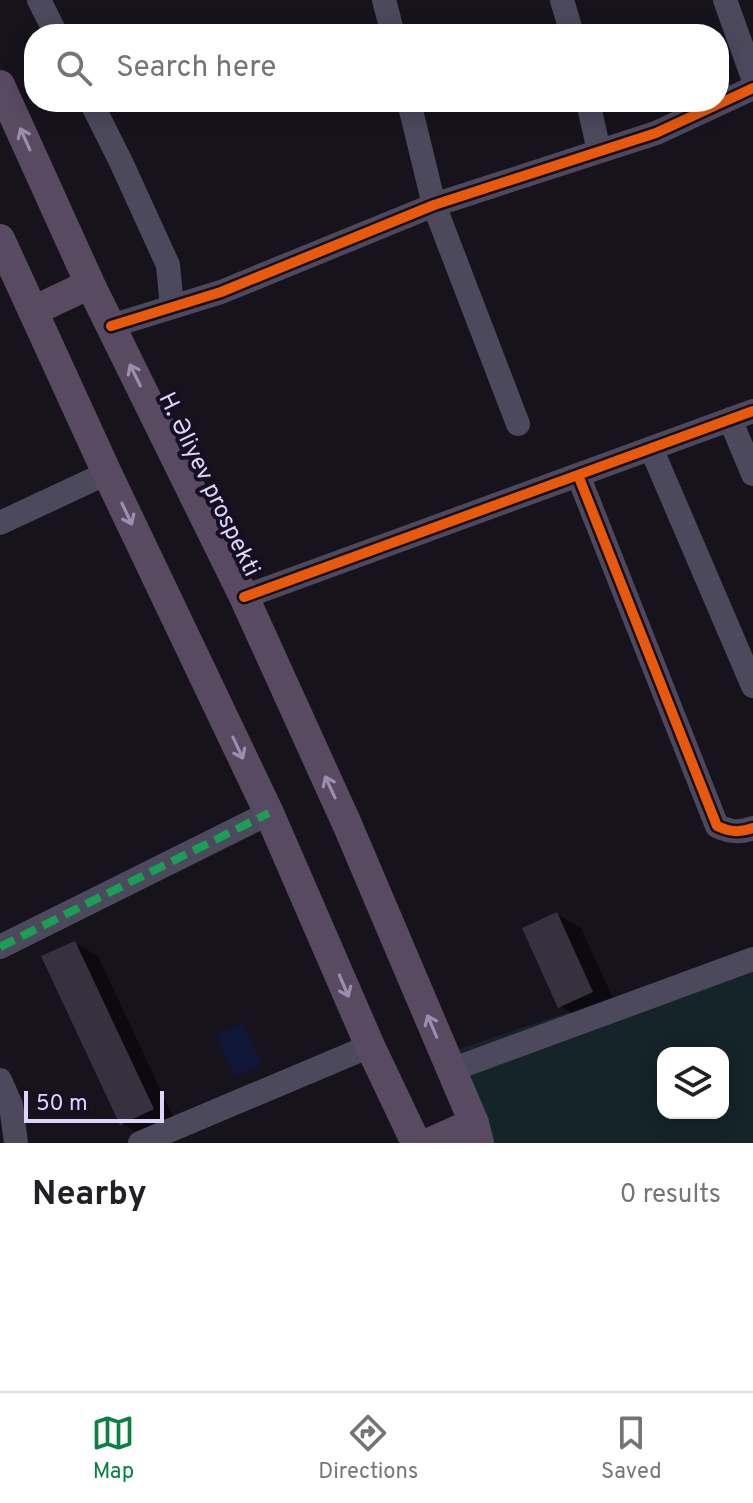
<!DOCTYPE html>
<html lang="en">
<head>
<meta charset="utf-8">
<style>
	body { margin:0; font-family:Overpass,sans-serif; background:#f2f2f2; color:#202124 }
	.controls { position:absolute; right:24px; bottom:24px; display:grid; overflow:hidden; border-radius:16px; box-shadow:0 4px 20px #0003 }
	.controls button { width:72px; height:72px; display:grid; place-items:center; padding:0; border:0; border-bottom:2px solid #e0e0e0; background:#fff; color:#202124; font:40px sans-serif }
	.scale { position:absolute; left:24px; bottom:20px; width:140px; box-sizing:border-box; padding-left:8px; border:4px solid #dfd3fb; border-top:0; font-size:22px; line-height:28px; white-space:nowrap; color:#dfd3fb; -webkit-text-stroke:6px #160f21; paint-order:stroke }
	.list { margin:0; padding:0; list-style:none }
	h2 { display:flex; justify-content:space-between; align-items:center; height:104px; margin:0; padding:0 32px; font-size:34px }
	h2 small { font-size:26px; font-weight:400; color:#757577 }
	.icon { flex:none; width:44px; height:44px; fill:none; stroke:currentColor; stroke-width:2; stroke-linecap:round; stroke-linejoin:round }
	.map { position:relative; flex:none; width:753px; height:1143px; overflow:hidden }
	.search { position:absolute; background:#fff; box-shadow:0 4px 20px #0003; left:24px; right:24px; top:24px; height:88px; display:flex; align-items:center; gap:20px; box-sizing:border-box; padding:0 28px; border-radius:32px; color:#757577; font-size:30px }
	.sheet { height:248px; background:#fff }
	nav { display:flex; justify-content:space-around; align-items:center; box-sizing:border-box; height:112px; border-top:2px solid #e0e0e0; background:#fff; font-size:22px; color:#757577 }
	nav a { display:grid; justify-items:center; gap:4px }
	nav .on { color:#0b8043 }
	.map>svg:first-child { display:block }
	.green { fill:#142428; fill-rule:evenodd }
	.water { fill:#0f1638 }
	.shadow { fill:#0007 }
	.building { fill:#36313f }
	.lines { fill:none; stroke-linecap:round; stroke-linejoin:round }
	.minor { stroke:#4d495d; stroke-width:24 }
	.major { stroke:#574a61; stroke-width:30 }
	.quiet { stroke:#1a9f57; stroke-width:8; stroke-dasharray:16 8; stroke-linecap:butt }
	.cycleway-casing { stroke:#160f21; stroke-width:15 }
	.cycleway { stroke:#e8590c; stroke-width:10 }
	.oneway { stroke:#9b8eae }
	.labels { text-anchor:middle; stroke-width:8; stroke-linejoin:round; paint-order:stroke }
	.street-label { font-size:24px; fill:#dfd3fb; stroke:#160f21 }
</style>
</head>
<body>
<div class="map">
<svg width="753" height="1143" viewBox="0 0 753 1143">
	<rect width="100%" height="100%" fill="#17131d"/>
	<!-- green -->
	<path class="green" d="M753,950V1143H487L447,1053ZM663,1053H723V1113H663Z"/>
	<!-- water -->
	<path class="water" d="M243,1023L262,1064L235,1077L216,1035Z"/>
	<!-- shadow -->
	<path class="shadow" d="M557,914L581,928L616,1005L583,1020L560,1006Z
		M75,943L98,956L176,1123L145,1137L121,1123Z"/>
	<!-- building -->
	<path class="building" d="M557,912L593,992L558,1008L522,928Z
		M75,941L154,1109L120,1125L41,956Z"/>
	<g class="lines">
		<!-- minor -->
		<path class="minor" d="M39,0L56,34
			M384,0L393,34
			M562,0L572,34
			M725,0L753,78
			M91,102L121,162L168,265L172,307
			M409,102L434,205L518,424
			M588,102L599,151
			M111,326L221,292L434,205L656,133L753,88
			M730,419L753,474
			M651,448L753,686
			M578,475L717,826C730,832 740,833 753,828
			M0,523L107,473
			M244,597L753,411
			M0,947L269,813
			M451,1070L753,959
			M0,1080L11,1105L16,1143
			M140,1143L370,1046"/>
		<!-- major -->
		<path class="major" d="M0,85L90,284L244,597L347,824L474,1123L479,1143
			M0,239L107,473L269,813L370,1046L416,1143
			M33,311L90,284
			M429,1143L474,1123"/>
		<!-- quiet -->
		<path class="quiet" d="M0,947L269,813"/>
		<!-- cycleway casing -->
		<g class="cycleway-casing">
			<path id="cycleway" d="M111,326L221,292L434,205L656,133L753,88
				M578,475L717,826C730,832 740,833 753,828
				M244,597L753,411"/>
		</g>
		<!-- cycleway -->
		<use href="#cycleway" class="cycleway"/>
	</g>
	<!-- one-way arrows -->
	<defs><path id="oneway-shaft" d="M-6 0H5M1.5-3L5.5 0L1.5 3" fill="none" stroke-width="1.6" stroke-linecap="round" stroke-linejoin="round" transform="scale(2)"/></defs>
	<g class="oneway">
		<use href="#oneway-shaft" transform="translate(25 139) rotate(-114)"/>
		<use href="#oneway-shaft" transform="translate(135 375) rotate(-116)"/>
		<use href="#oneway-shaft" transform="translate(127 514) rotate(65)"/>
		<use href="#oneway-shaft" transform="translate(238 748) rotate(65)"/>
		<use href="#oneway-shaft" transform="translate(330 787) rotate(-115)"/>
		<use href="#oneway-shaft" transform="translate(344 986) rotate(67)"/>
		<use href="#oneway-shaft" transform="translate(432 1026) rotate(-113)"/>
	</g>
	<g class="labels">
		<!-- street labels -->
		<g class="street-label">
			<text transform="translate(210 484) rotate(64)" y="8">H. Əliyev prospekti</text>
		</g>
	</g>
</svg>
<div class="controls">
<button><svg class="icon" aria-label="layers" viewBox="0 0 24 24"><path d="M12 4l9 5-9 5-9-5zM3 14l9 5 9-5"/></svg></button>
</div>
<div class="scale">50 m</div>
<div class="search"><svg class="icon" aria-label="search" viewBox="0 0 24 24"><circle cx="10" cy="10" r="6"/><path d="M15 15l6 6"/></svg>Search here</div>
</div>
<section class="sheet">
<h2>Nearby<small>0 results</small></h2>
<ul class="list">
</ul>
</section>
<nav>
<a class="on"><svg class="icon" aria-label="map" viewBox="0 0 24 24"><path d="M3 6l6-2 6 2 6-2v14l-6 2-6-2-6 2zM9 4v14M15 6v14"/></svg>Map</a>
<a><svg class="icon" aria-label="directions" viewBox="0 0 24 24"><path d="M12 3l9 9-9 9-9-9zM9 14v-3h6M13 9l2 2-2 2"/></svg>Directions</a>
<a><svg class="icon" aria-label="saved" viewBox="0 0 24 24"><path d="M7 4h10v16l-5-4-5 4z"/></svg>Saved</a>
</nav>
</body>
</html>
